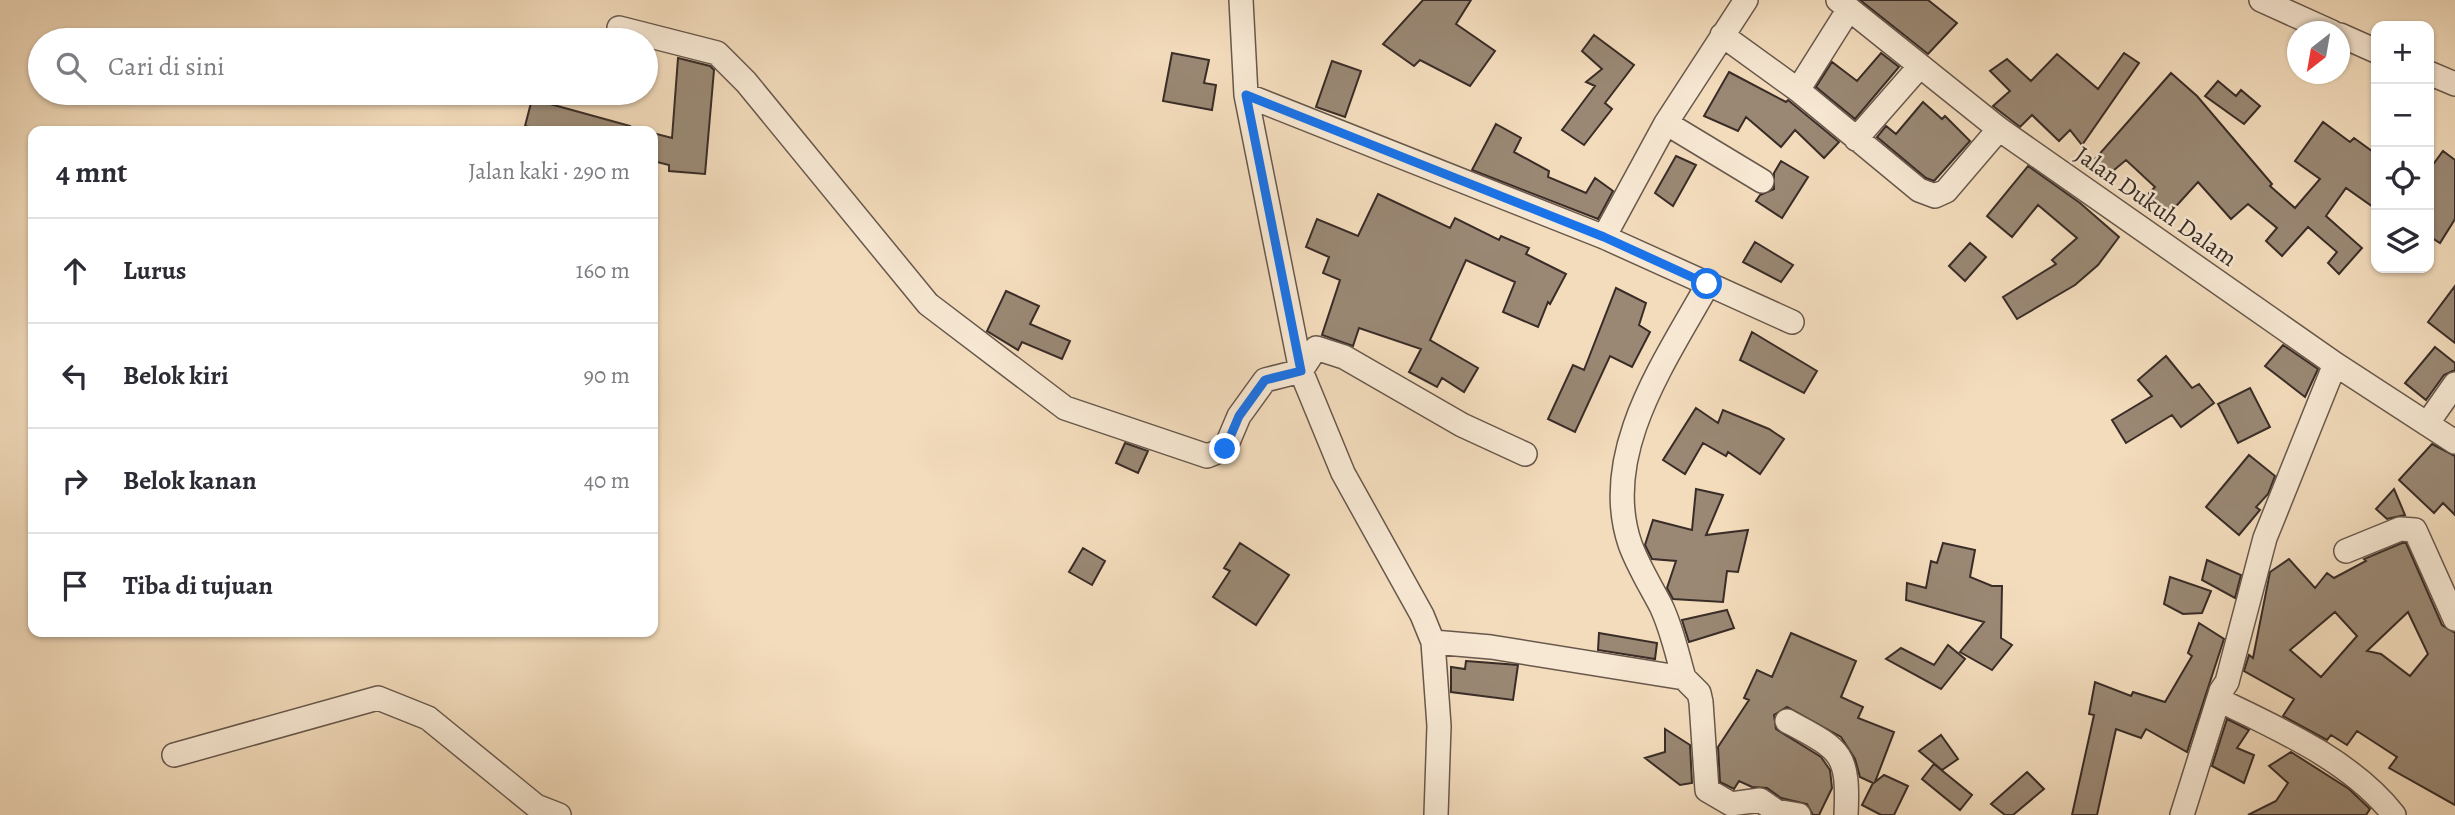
<!DOCTYPE html>
<html lang="id">
<head>
<meta charset="utf-8">
<style>
	body { margin:0; font-family:Alegreya,serif; background:#f7f7f7; color:#2b2b33 }
	.controls { position:absolute; right:21px; top:21px; display:grid; overflow:hidden; border-radius:14px; box-shadow:0 2px 5px #0004 }
	.controls button { width:63px; height:63px; display:grid; place-items:center; padding:0; border:0; border-bottom:2px solid #e1e1e2; background:#fff; color:#2b2b33; font:35px sans-serif }
	.compass { position:absolute; left:2287px; top:21px; width:63px; height:63px; border-radius:50%; background:#fff; box-shadow:0 2px 5px #0004; rotate:211deg }
	.stop { position:absolute; width:21px; height:21px; margin:-16px; border:5px solid #1a73e8; border-radius:50%; background:#fff }
	.stop.end { background:#1a73e8; border-color:#fff; box-shadow:0 2px 7px #0008 }
	.list { margin:0; padding:0; list-style:none }
	h2 { display:flex; justify-content:space-between; align-items:center; height:91px; margin:0; padding:0 28px; font-size:30px }
	h2 small { font-size:23px; font-weight:400; color:#7c7c81 }
	.list li { display:grid; grid-template-columns:46px 1fr auto; gap:21px; align-items:center; box-sizing:border-box; height:105px; padding:0 28px; border-top:2px solid #e1e1e2 }
	.list b { display:block; font-size:26px; white-space:nowrap }
	.list em { font-size:23px; font-style:normal; color:#7c7c81 }
	.icon { flex:none; width:38px; height:38px; fill:none; stroke:currentColor; stroke-width:2; stroke-linecap:round; stroke-linejoin:round }
	.map { position:relative; flex:none; width:2455px; height:815px; overflow:hidden }
	.search { position:absolute; background:#fff; box-shadow:0 2px 5px #0004; left:28px; top:28px; width:630px; height:77px; display:flex; align-items:center; gap:18px; box-sizing:border-box; padding:0 24px; border-radius:38px; color:#7c7c81; font-size:26px }
	.panel { position:absolute; background:#fff; box-shadow:0 2px 5px #0004; left:28px; top:126px; width:630px; height:511px; border-radius:14px }
	.map>svg:first-child { display:block }
	.building { fill:#9a8874; stroke:#392c27; stroke-width:2; fill-rule:evenodd }
	.lines { fill:none; stroke-linecap:round; stroke-linejoin:round }
	.minor-casing { stroke:#68584c; stroke-width:26 }
	.minor { stroke:#f7e8d3; stroke-width:23 }
	.route { stroke:#1a73e8; stroke-width:9 }
	.labels { text-anchor:middle; stroke-width:5; stroke-linejoin:round; paint-order:stroke }
	.street-label { font-size:24px; fill:#392c27; stroke:#f7e8d3 }
</style>
</head>
<body>
<div class="map">
<svg width="2455" height="815" viewBox="0 0 2455 815">
	<rect width="100%" height="100%" fill="#f3dcbc"/>
	<filter id="stains"><feTurbulence type="fractalNoise" baseFrequency=".00286" numOctaves="4"/><feColorMatrix values="0 0 0 0 .2 0 0 0 0 .09 0 0 0 0 .02 0 0 0 .5 -.17"/></filter>
	<radialGradient id="worn" r=".72"><stop offset=".6" stop-color="#630" stop-opacity="0"/><stop offset="1" stop-color="#630" stop-opacity=".3"/></radialGradient>
	<!-- building -->
	<path class="building" d="M1423,0H1471L1456,24L1495,51L1470,86L1420,60L1414,66L1383,44Z
		M1860,0H1928L1957,23L1928,54Z
		M1594,35L1634,65L1605,103L1612,109L1584,145L1562,130L1595,86L1586,82L1602,69L1582,51Z
		M1172,53L1209,60L1204,83L1216,85L1212,110L1163,101Z
		M1881,53L1899,67L1855,119L1816,87L1832,62L1857,81Z
		M2124,53L2139,63L2082,145L2070,130L2059,141L2032,115L2020,127L1993,106L2010,91L1990,71L2007,59L2031,81L2057,54L2098,89Z
		M678,58L710,66L714,70L705,174L669,171V165L653,161V133L672,138Z
		M1332,61L1361,71L1345,117L1316,107Z
		M1729,72L1786,102L1788,100L1839,142L1824,158L1795,130L1781,147L1746,117L1738,131L1704,116Z
		M2171,73L2197,96L2272,184L2270,186L2295,208L2320,179L2295,161L2323,122L2350,142L2354,138L2376,154V209L2346,188L2326,216L2362,248L2339,274L2328,263L2337,252L2308,227L2282,256L2266,241L2277,228L2248,204L2231,219L2198,182L2168,215L2146,196L2155,187L2126,160L2108,175L2095,159Z
		M2218,81L2236,96L2241,90L2260,106L2244,124L2205,96Z
		M532,99L630,126L629,131H546L525,126Z
		M1923,102L1942,119L1945,116L1970,141L1934,181L1926,178L1877,137L1886,126L1896,134Z
		M1496,124L1521,138L1514,152L1549,171L1548,177L1586,193L1595,178L1613,191L1598,219L1472,170Z
		M2443,151L2455,160V219L2440,243L2429,236V170Z
		M1676,156L1696,165L1673,206L1655,193Z
		M1781,161L1808,177L1782,218L1756,201L1760,195L1774,189V173Z
		M2028,166L2080,203L2119,237L2098,265L2075,285L2017,319L2003,297L2056,264L2052,260L2077,238L2038,205L2012,237L1987,216Z
		M1378,194L1450,228L1455,218L1499,240L1501,236L1529,248L1526,254L1566,274L1550,304L1548,302L1538,327L1503,312L1515,282L1466,260L1430,340L1478,368L1464,392L1442,378L1437,387L1409,372L1421,349L1359,328L1353,346L1322,335L1340,280L1323,273L1329,257L1306,247L1317,219L1358,236Z
		M1755,242L1793,265L1781,282L1743,262Z
		M1970,243L1986,257L1965,281L1949,266Z
		M2455,286V343L2428,322Z
		M1616,288L1646,303L1639,325L1650,332L1632,367L1610,356L1575,432L1548,419L1573,365L1584,370Z
		M1006,291L1039,306L1030,324L1070,341L1062,359L1022,342L1018,350L987,331Z
		M1752,332L1817,371L1804,393L1740,360Z
		M2283,345L2318,369L2305,397L2265,366Z
		M2435,347L2455,363V370L2444,375L2426,400L2405,383Z
		M2166,356L2192,388L2199,384L2214,403L2181,427L2172,415L2126,443L2112,420L2152,396L2138,380Z
		M2250,388L2270,427L2238,443L2218,404Z
		M1696,408L1718,423L1723,410L1769,429L1784,439L1760,474L1728,452L1726,456L1703,443L1685,474L1663,460Z
		M1125,443L1148,451L1138,473L1116,463Z
		M2432,444L2455,456V515L2443,503L2434,513L2399,480Z
		M2249,455L2275,476L2268,494L2256,507L2260,510L2239,535L2206,507Z
		M1696,489L1723,495L1706,535L1748,530L1738,572L1727,571L1723,602L1673,599L1667,588L1676,561L1652,559L1645,545L1653,520L1692,530Z
		M2394,489L2405,515L2387,519L2376,509Z
		M1240,543L1289,575L1256,625L1213,597L1230,571L1224,568Z
		M1943,543L1975,550L1970,577L1992,586H2002L2001,638L2012,645L1992,670L1960,652L1984,622L1906,600L1907,583L1926,588L1931,561L1937,563Z
		M2402,543H2406L2442,625L2455,633V805L2389,768L2397,757L2357,731L2347,745L2331,735L2327,740L2283,716L2294,699L2244,671L2249,655L2253,658L2270,572L2289,559L2315,588L2327,573L2334,578L2366,561L2364,559ZM2335,612L2357,636L2321,677L2290,650ZM2408,612L2428,654L2410,676L2381,654L2367,651Z
		M1083,548L1105,561L1092,585L1069,572Z
		M2207,560L2241,575L2235,598L2202,580Z
		M2170,577L2211,591L2202,613L2183,614L2164,604Z
		M1727,610L1734,628L1689,642L1682,620Z
		M2199,623L2224,639L2187,752L2146,729L2141,738L2116,729L2097,815H2072L2094,715L2089,714L2095,682L2131,696L2133,692L2165,702L2192,656L2188,653Z
		M1599,633L1657,643L1655,659L1598,650Z
		M1791,633L1856,661L1841,697L1863,707L1858,718L1894,732L1875,782L1884,775L1908,786L1894,815H1881L1862,805L1873,783L1860,777L1855,759L1841,737L1787,707L1774,715L1776,729L1821,757L1830,770L1832,788L1819,815H1813L1807,804L1781,798L1767,788L1752,787L1739,781L1734,789L1720,782L1718,747L1749,700L1744,698L1757,670L1772,677Z
		M1948,645L1965,659L1941,689L1886,659L1901,648L1934,665Z
		M1466,661L1518,665L1513,700L1451,692V667L1465,669Z
		M2227,719L2249,730L2237,748L2254,755L2244,783L2212,766Z
		M1665,729L1690,745L1692,783L1680,785L1645,758L1665,752Z
		M1941,735L1958,759L1942,770L1919,751Z
		M2291,752L2349,789L2370,809L2366,815H2248L2276,801L2288,783L2269,766Z
		M1934,764L1972,795L1960,810L1922,779Z
		M2027,772L2044,789L2013,815H2005L1991,804Z"/>
	<g class="lines">
		<!-- minor casing -->
		<g class="minor-casing">
			<path id="minor" d="M1241,0L1246,95L1301,371L1343,473L1422,615L1433,642L1439,726L1436,815
				M1838,0L1999,129L2335,364L2455,442
				M2261,0L2332,32
				M619,28L717,53L746,82L928,304L1065,408L1207,456L1225,449L1239,416L1265,380L1301,371L1316,348L1344,357L1462,425L1525,454
				M1722,35L1798,90L1919,190L1935,196L1946,191L1999,129
				M2340,35L2376,51
				M2429,73L2455,84
				M1798,90L1849,9
				M1246,95L1604,237L1792,322
				M1666,123L1762,181
				M1856,139L1920,66
				M1604,237L1666,123L1746,0
				M2427,424L2455,384
				M2346,551L2400,529L2415,530L2455,619
				M1433,642L1491,647L1684,678L1699,693L1701,702L1707,790L1731,804L1760,800L1776,811L1799,815
				M1684,678C1677,654 1672,629 1661,606C1650,585 1638,566 1630,544C1599,453 1666,360 1708,284
				M2219,700C2279,729 2352,761 2394,815
				M1787,721C1841,750 1849,752 1846,815
				M174,755L378,698L428,718L536,806L559,815
				M2182,815L2221,691L2227,682L2265,538L2335,364"/>
		</g>
		<!-- minor -->
		<use href="#minor" class="minor"/>
	</g>
	<g class="lines">
		<!-- route -->
		<path class="route" d="M1225,449L1239,416L1265,380L1301,371L1246,95L1604,237L1707,284"/>
	</g>
	<g class="labels">
		<!-- street labels -->
		<g class="street-label">
			<text transform="translate(2156 206) rotate(35)" y="8">Jalan Dukuh Dalam</text>
		</g>
	</g>
	<rect width="100%" height="100%" filter="url(#stains)"/>
	<rect width="100%" height="100%" fill="url(#worn)"/>
</svg>
<div class="controls">
<button>+</button>
<button>−</button>
<button><svg class="icon" aria-label="locate" viewBox="0 0 24 24"><circle cx="12" cy="12" r="6"/><path d="M12 2v4M12 18v4M2 12h4M18 12h4"/></svg></button>
<button><svg class="icon" aria-label="layers" viewBox="0 0 24 24"><path d="M12 4l9 5-9 5-9-5zM3 14l9 5 9-5"/></svg></button>
</div>
<svg class="compass" viewBox="-18 -18 36 36"><path d="M0-13l5 13h-10z" fill="#e53935"/><path d="M0 13l5-13h-10z" fill="#7c7c81"/></svg>
<div class="stop" style="left:1707px;top:284px"></div>
<div class="stop end" style="left:1225px;top:449px"></div>
<div class="search"><svg class="icon" aria-label="search" viewBox="0 0 24 24"><circle cx="10" cy="10" r="6"/><path d="M15 15l6 6"/></svg>Cari di sini</div>
<section class="panel">
<h2>4 mnt<small>Jalan kaki · 290 m</small></h2>
<ul class="list">
<li><svg class="icon" aria-label="ahead" viewBox="0 0 24 24"><path d="M12 20V5M6 11l6-6 6 6"/></svg><div><b>Lurus</b></div><em>160 m</em></li>
<li><svg class="icon" aria-label="left" viewBox="0 0 24 24"><path d="M17 20v-9H6M10 6l-5 5 5 5"/></svg><div><b>Belok kiri</b></div><em>90 m</em></li>
<li><svg class="icon" aria-label="right" viewBox="0 0 24 24"><path d="M7 20v-9h11M14 6l5 5-5 5"/></svg><div><b>Belok kanan</b></div><em>40 m</em></li>
<li><svg class="icon" aria-label="arrive" viewBox="0 0 24 24"><path d="M6 21V4h12l-3 4 3 4H6"/></svg><div><b>Tiba di tujuan</b></div></li>
</ul>
</section>
</div>
</body>
</html>
